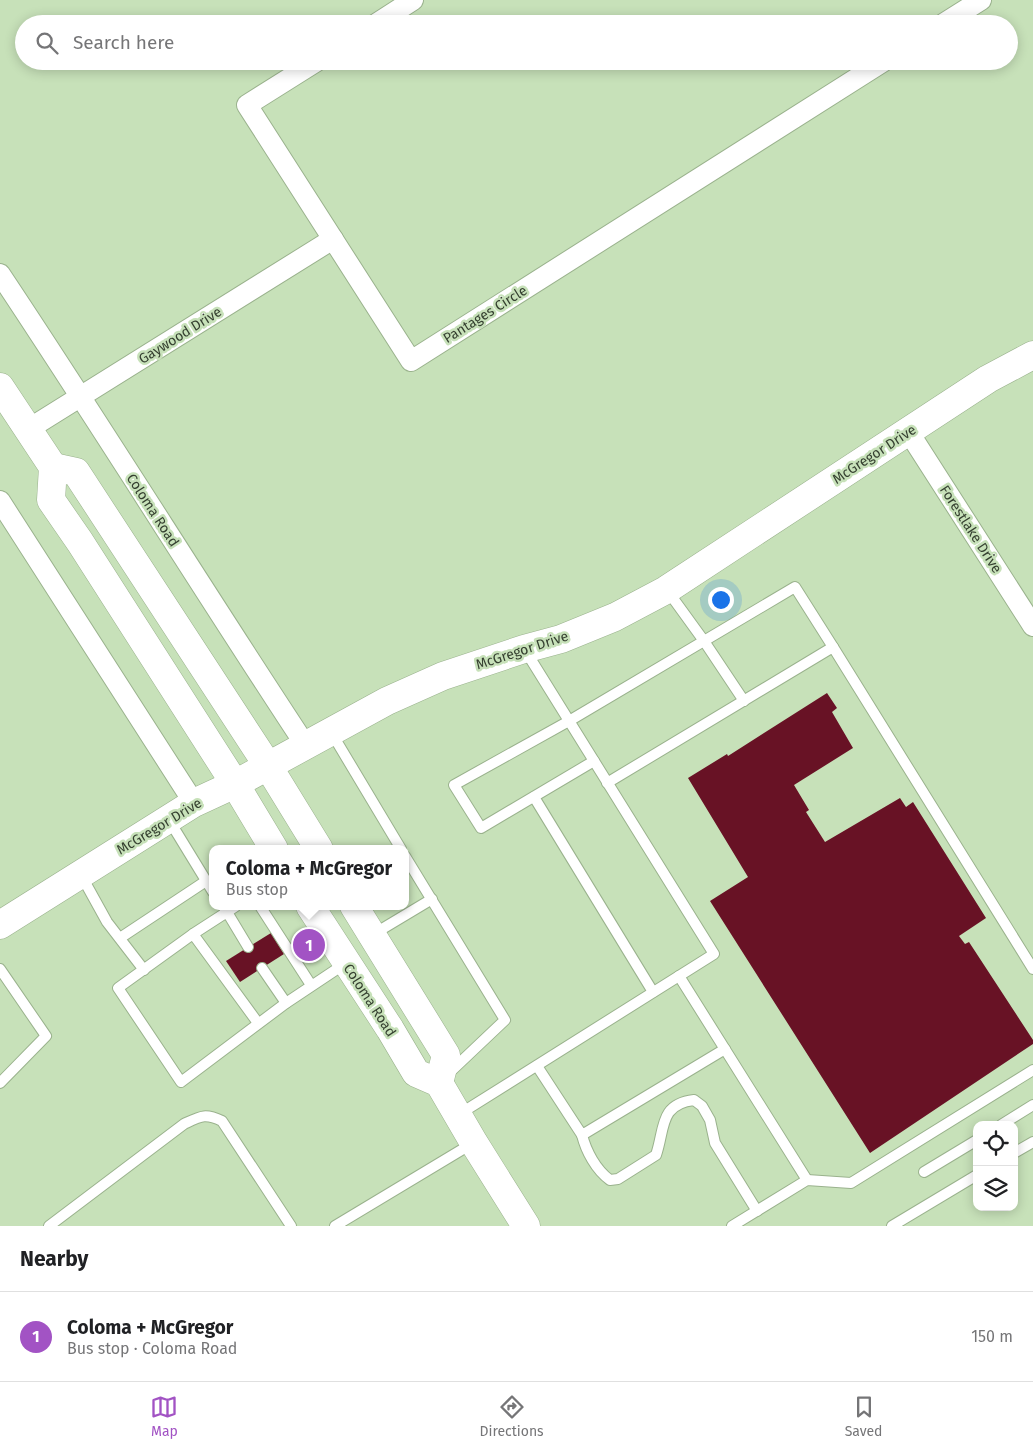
<!DOCTYPE html>
<meta charset="utf-8">
<style>
:root{--surface:#fff;--page:#f2f2f2;--text:#202124;--muted:#757577;--line:#e0e0e0;--accent:#a253c4}
body{margin:0;font-family:"Fira Sans",sans-serif;background:var(--page);color:var(--text)}
.controls{position:absolute;right:15px;bottom:15px;display:grid;overflow:hidden;border-radius:10px;box-shadow:0 2px 12px #0003}
.controls button{width:45px;height:45px;display:grid;place-items:center;padding:0;border:0;border-bottom:1px solid var(--line);background:var(--surface);color:var(--text);font:25px sans-serif}
.you{position:absolute;left:720px;top:599px;width:18px;height:18px;margin:-12px;border:4px solid #fff;border-radius:50%;background:#1a73e8;box-shadow:0 0 0 8px #1a73e833}
.badge{display:grid;place-items:center;width:32px;height:32px;border-radius:50%;background:var(--accent);color:#fff;font-size:16px;font-weight:700}
.pin{position:absolute;translate:-50% -50%;border:2px solid #fff;box-shadow:0 1px 5px #0006}
.popup{position:absolute;left:209px;top:845px;width:200px;height:65px;box-sizing:border-box;display:grid;place-content:center;border-radius:10px;background:var(--surface);filter:drop-shadow(0 1px 4px #0005);font-size:16px;white-space:nowrap;color:var(--muted)}
.popup b{font-size:19px;color:var(--text)}
.popup::after{content:'';position:absolute;left:50%;top:100%;margin-left:-10px;border:10px solid transparent;border-top-color:var(--surface)}
.list{margin:0;padding:0;list-style:none}
h2{display:flex;justify-content:space-between;align-items:center;height:65px;margin:0;padding:0 20px;font-size:21px}
h2 small{font-size:16px;font-weight:400;color:var(--muted)}
.list li{display:grid;grid-template-columns:32px 1fr auto;gap:15px;align-items:center;box-sizing:border-box;height:90px;padding:0 20px;border-top:1px solid var(--line)}
.list b{display:block;font-size:19px;white-space:nowrap}
.list p{margin:0;font-size:16px;white-space:nowrap;color:var(--muted)}
.list em{font-size:16px;font-style:normal;color:var(--muted)}
.icon{flex:none;width:28px;height:28px;fill:none;stroke:currentColor;stroke-width:2;stroke-linecap:round;stroke-linejoin:round}
.map{position:relative;flex:none;width:1033px;height:1226px;overflow:hidden}
.search{position:absolute;background:var(--surface);box-shadow:0 2px 12px #0003;left:15px;right:15px;top:15px;height:55px;display:flex;align-items:center;gap:12px;box-sizing:border-box;padding:0 18px;border-radius:28px;color:var(--muted);font-size:19px}
.sheet{height:155px;background:var(--surface)}
nav{display:flex;justify-content:space-around;align-items:center;box-sizing:border-box;height:70px;border-top:1px solid var(--line);background:var(--surface);font-size:14px;color:var(--muted)}
nav a{display:grid;justify-items:center;gap:2px}
nav .on{color:var(--accent)}
.map>svg:first-child{display:block}
</style>
<div class="map">
<svg width="1033" height="1226" viewBox="0 0 1033 1226">
<rect width="100%" height="100%" fill="#c7e1b9"/>
<g fill="#681225">
<polygon points="827,693 837,708 832,712 853,748 794,785 809,810 806,812 825,842 900,798 906,807 913,802 986,918 959,936 965,944 969,942 1033,1040 1033,1044 870,1153 710,901 748,877 688,778 727,754 728,756"/>
<polygon points="271,933 284,954 240,982 226,961"/>
</g>
<g fill="none" stroke-linecap="round" stroke-linejoin="round">
<defs>
<g id="lane">
<polyline points="667,590 704,641 744,701"/>
<polyline points="331,732 401,849"/>
<polyline points="594,761 481,828 454,785 569,721 795,587 833,647"/>
<polyline points="607,783 833,647 1033,969"/>
<polyline points="534,797 653,992"/>
<polyline points="169,820 213,892"/>
<polyline points="405,856 505,1020 449,1073"/>
<polyline points="81,875 107,922 144,970"/>
<polyline points="223,906 227,912 236,906"/>
<polyline points="260,906 311,985"/>
<polyline points="193,934 258,1023"/>
<polyline points="372,935 432,899"/>
<polyline points="120,938 206,881"/>
<polyline points="248,947 227,912 193,934 118,988 181,1082 286,1003 346,963"/>
<polyline points="262,968 286,1003"/>
<polyline points="0,969 46,1036 0,1083"/>
<polyline points="679,976 807,1180"/>
<polyline points="537,1066 582,1135 725,1049"/>
<polyline points="458,1115 714,954 525,650"/>
<polyline points="1001,1125 1033,1105"/>
<path d="M582 1135C586 1151 596 1170 610 1180L618 1179 656 1155C665 1129 659 1104 694 1100L702 1106 710 1120 715 1143 757 1211"/>
<polyline points="1014,1153 1033,1142"/>
<polyline points="924,1172 977,1140"/>
<path d="M49 1226 184 1124C201 1116 205 1113 222 1121L291 1226"/>
<polyline points="335,1226 473,1143"/>
<polyline points="732,1226 807,1180 851,1183 1033,1070"/>
<polyline points="892,1226 977,1175"/>
</g>
<g id="street">
<polyline points="376,24 413,0"/>
<polyline points="943,24 981,0"/>
<polyline points="317,61 247,105 411,361 884,61"/>
<path d="M0 274C104 430 203 590 306 746"/>
<polyline points="27,430 333,239"/>
<polyline points="908,431 1033,626"/>
<polyline points="0,501 194,803"/>
</g>
<g id="secondary">
<polyline points="0,387 53,467 51,500 80,542 235,784 274,849"/>
<polyline points="53,467 76,472 268,766 319,849"/>
<polyline points="310,906 390,1029 416,1073 439,1083 474,1143 526,1226"/>
<polyline points="354,906 446,1055 439,1083"/>
<polyline points="0,925 194,803 235,784 387,701 443,676 524,649 561,639 615,617 666,590 988,379 1033,355"/>
</g>
</defs>
<use href="#lane" stroke="#9ab28d" stroke-width="12"/>
<use href="#street" stroke="#9ab28d" stroke-width="22"/>
<use href="#secondary" stroke="#9ab28d" stroke-width="29"/>
<use href="#lane" stroke="#fff" stroke-width="10"/>
<use href="#street" stroke="#fff" stroke-width="20"/>
<use href="#secondary" stroke="#fff" stroke-width="28"/>
</g>
<g text-anchor="middle" stroke-width="5" stroke-linejoin="round" paint-order="stroke">
<g font-size="14" fill="#354030" stroke="#c7e1b9">
<text transform="translate(485 314) rotate(-32)" y="5">Pantages Circle</text>
<text transform="translate(180 335) rotate(-32)" y="5">Gaywood Drive</text>
<text transform="translate(874 454) rotate(-33)" y="5">McGregor Drive</text>
<text transform="translate(153 510) rotate(57)" y="5">Coloma Road</text>
<text transform="translate(971 529) rotate(57)" y="5">Forestlake Drive</text>
<text transform="translate(522 650) rotate(-18)" y="5">McGregor Drive</text>
<text transform="translate(159 826) rotate(-31)" y="5">McGregor Drive</text>
<text transform="translate(370 1000) rotate(57)" y="5">Coloma Road</text>
</g>
</g>
</svg>
<div class="controls">
<button><svg class="icon" aria-label="locate" viewBox="0 0 24 24"><circle cx="12" cy="12" r="6"/><path d="M12 2v4M12 18v4M2 12h4M18 12h4"/></svg></button>
<button><svg class="icon" aria-label="layers" viewBox="0 0 24 24"><path d="M12 4l9 5-9 5-9-5zM3 14l9 5 9-5"/></svg></button>
</div>
<div class="you"></div>
<div class="pin badge" style="left:309px;top:945px">1</div>
<div class="popup"><b>Coloma + McGregor</b>Bus stop</div>
<div class="search"><svg class="icon" aria-label="search" viewBox="0 0 24 24"><circle cx="10" cy="10" r="6"/><path d="M15 15l6 6"/></svg>Search here</div>
</div>
<section class="sheet">
<h2>Nearby<small></small></h2>
<ul class="list">
<li><span class="badge">1</span><div><b>Coloma + McGregor</b><p>Bus stop · Coloma Road</p></div><em>150 m</em></li>
</ul>
</section>
<nav>
<a class="on"><svg class="icon" aria-label="map" viewBox="0 0 24 24"><path d="M3 6l6-2 6 2 6-2v14l-6 2-6-2-6 2zM9 4v14M15 6v14"/></svg>Map</a>
<a><svg class="icon" aria-label="directions" viewBox="0 0 24 24"><path d="M12 3l9 9-9 9-9-9zM9 14v-3h6M13 9l2 2-2 2"/></svg>Directions</a>
<a><svg class="icon" aria-label="saved" viewBox="0 0 24 24"><path d="M7 4h10v16l-5-4-5 4z"/></svg>Saved</a>
</nav>
